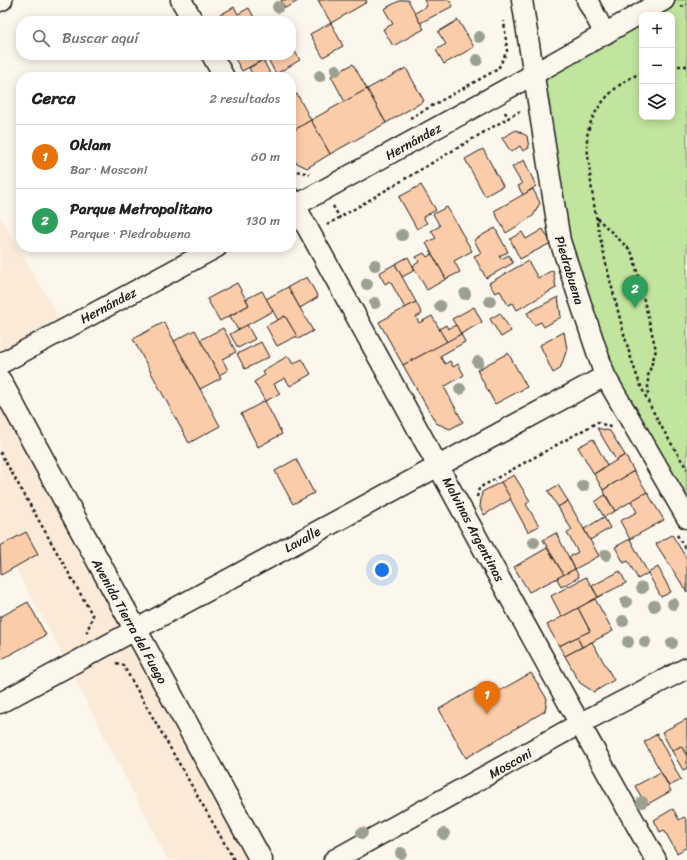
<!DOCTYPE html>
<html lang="es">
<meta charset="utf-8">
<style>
:root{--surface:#fff;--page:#f6f6f6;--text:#222;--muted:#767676;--line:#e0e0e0;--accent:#0b8043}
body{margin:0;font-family:Sriracha,sans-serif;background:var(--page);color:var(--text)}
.controls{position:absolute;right:12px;top:12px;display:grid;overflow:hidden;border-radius:8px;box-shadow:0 2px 10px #0003}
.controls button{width:36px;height:36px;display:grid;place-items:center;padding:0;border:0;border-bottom:1px solid var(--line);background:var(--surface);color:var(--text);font:20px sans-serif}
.you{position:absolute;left:382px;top:570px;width:14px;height:14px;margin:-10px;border:3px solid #fff;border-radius:50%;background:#1a73e8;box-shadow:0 0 0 6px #1a73e833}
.badge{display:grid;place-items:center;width:26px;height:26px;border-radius:50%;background:var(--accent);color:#fff;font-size:13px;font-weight:700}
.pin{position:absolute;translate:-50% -33px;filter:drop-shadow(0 1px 2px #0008)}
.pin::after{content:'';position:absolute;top:21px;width:14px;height:12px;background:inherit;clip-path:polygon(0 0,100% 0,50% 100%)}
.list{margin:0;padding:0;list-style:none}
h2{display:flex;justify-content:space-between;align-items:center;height:52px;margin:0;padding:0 16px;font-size:17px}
h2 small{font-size:13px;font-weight:400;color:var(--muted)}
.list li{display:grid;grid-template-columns:26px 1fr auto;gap:12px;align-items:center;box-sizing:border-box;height:64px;padding:0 16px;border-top:1px solid var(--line)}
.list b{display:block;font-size:15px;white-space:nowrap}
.list p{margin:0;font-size:13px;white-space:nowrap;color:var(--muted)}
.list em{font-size:13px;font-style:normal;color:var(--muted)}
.icon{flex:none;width:22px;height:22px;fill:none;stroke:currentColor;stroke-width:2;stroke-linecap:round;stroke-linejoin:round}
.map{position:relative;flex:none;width:687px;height:860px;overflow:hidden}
.search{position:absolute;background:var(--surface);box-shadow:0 2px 10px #0003;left:16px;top:16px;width:280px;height:44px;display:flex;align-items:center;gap:10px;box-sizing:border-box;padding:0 14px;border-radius:16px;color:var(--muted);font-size:15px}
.panel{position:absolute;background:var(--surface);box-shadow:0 2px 10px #0003;left:16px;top:72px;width:280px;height:180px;border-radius:16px}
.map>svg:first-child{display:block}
</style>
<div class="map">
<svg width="687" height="860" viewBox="0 0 687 860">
<rect width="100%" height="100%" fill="#fbf7ec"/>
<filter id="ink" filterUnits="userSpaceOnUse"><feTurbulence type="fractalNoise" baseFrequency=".025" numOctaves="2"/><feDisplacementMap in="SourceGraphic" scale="8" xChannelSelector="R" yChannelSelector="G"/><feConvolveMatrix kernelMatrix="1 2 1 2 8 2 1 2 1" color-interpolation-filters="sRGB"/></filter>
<g filter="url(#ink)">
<g fill="#fbead8">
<polygon points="0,217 65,328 0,364"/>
<polygon points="0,381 261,860 168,860 52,635 0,540"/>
</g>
<path fill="#c1e49e" stroke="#6e805d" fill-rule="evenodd" d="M664 0H687V518L605 376 560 241 534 74ZM642 15H672V117H642Z"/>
<g fill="#fbccaa" stroke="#1c1c1c">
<polygon points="281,0 300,0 285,8"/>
<polygon points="318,0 366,0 367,2 331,23"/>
<polygon points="401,0 408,0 424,29 393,46 383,29 393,24 384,9"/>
<polygon points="424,0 449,0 453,6 420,23 415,13 427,6"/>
<polygon points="234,7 238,14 249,8 256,21 214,21 213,19"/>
<polygon points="458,20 474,47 444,64 436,50 446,44 438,32"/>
<polygon points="331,23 343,46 323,57 310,34"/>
<polygon points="292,47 300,60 276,74 269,61 278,55 291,55"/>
<polygon points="233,55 272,55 242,71"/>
<polygon points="263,60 272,77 254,77 249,68"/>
<polygon points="353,64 367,89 345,102 331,76"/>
<polygon points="406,68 424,101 386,123 367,89"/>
<polygon points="367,89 386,123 330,154 311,120"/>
<polygon points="297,94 311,120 291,132 291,97"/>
<polygon points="311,120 330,154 307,168 291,160 291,132"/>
<polygon points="516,130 527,136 529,148 523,151 520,146 511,152 502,138"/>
<polygon points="483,149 503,186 485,196 465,159"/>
<polygon points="524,160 536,186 523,195 518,186 522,184 512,167"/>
<polygon points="421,185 436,210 423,217 427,223 417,229 399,197"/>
<polygon points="533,189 540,203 533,216 506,233 494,211"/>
<polygon points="447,207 472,251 454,261 460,272 446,279 426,243 436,238 431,231 440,226 433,214"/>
<polygon points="495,228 508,252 499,256 501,259 509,255 513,263 486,278 474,256 481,253 474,240"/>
<polygon points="543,229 551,243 520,259 510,239 522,232 526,239"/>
<polygon points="424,253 427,257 432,254 446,279 427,290 413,266 419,262 416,257"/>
<polygon points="408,257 415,270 402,277 395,264"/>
<polygon points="528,261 538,278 553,270 556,288 517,310 513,303 508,305 500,291 495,293 489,283"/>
<polygon points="395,264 416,302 405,308 390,281 385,284 379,273"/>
<polygon points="307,277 318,297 300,308 288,287"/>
<polygon points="237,283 249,305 220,321 207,299"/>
<polygon points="288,287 313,331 298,339 285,316 278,320 266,299"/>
<polygon points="262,291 273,311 238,330 230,316 249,305 246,299"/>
<polygon points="558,297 561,317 544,327 541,322 534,325 527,313"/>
<polygon points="416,302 422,314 416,317 419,323 432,316 447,342 403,365 379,322"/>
<polygon points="474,307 482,322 461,334 452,319"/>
<polygon points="500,313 511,331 501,337 490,319"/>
<polygon points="285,316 297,336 277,346 266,326"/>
<polygon points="164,322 220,426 189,443 133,339"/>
<polygon points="247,325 255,339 238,348 230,334"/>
<polygon points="446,325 448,329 456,325 461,334 447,342 439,329"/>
<polygon points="223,328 236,352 222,359 228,370 219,375 200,340"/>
<polygon points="195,330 221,378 200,389 174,341"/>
<polygon points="564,332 567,349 560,369 553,373 540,345"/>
<polygon points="461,334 465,342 440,356 445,364 450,361 453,367 458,364 464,375 444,387 463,422 450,429 436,423 403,365"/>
<polygon points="261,342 269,357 245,369 237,354"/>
<polygon points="508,353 527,387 495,404 477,370"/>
<polygon points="288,356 293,364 302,359 311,374 290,386 285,378 274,384 280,394 265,401 254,382 265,375 262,371"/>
<polygon points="265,401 282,434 258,447 241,414"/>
<polygon points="597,428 610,431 625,455 616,460"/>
<polygon points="593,439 607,465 594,474 578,447"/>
<polygon points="625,455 634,471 603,490 594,474"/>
<polygon points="296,459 314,493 293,504 275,471"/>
<polygon points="634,471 647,492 615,511 603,490"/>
<polygon points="514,475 530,501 526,504 539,526 528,532 501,482"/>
<polygon points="501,482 511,499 484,515 480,507 482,492"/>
<polygon points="558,485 568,501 558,507 548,491"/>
<polygon points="647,492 664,520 630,539 620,521 637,512 631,501"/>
<polygon points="605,495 615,511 604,517 595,502"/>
<polygon points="568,501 599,556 575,569 569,557 578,552 567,533 572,530 558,507"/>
<polygon points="604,517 610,528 590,540 584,529"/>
<polygon points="26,532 38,554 1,575 0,546"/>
<polygon points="556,533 575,569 564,575 543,540"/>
<polygon points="672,535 687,559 687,592 656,544"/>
<polygon points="630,539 648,573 638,579 628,561 624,563 615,547"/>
<polygon points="547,548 564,575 529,592 514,567"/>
<polygon points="658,567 671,592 661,597 648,573"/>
<polygon points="575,569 579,577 561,587 557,578"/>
<polygon points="620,571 626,583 598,597 592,586"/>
<polygon points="586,577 598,597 562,617 551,596"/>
<polygon points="595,599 613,631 582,647 577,637 590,631 578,608"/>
<polygon points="28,602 46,635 0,660 0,617"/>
<polygon points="578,608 590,631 559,646 547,625"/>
<polygon points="577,637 582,647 565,656 559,646"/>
<polygon points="592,642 614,680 594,692 580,683 565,656"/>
<polygon points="531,673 547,699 545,711 466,758 439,709 476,688 483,700"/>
<polygon points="687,719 687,756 681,746 672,751 662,732"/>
<polygon points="657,734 681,780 669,786 644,742"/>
<polygon points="681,746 687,756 687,768 683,770 672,751"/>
<polygon points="661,772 671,791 646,805 635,786"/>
<polygon points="673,809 679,820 684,817 687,821 687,847 677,853 664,830 660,832 654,820"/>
</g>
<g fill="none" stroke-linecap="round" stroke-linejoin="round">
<defs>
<g id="minor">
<polyline points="181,0 193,21"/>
<polyline points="522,0 560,241 605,376 687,518"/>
<polyline points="587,0 605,34"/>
<polyline points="0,1 2,0"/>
<polyline points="212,55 224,77"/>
<path d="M291 198C413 419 532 641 656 860"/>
<polyline points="291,208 534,74 664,0"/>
<polyline points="0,364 217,247"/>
<polyline points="0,703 605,376"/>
<polyline points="334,860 579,724 687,668"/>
</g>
<polyline id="tertiary" points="0,381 261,860"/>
</defs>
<use href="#minor" stroke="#1c1c1c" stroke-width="23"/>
<use href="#tertiary" stroke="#1c1c1c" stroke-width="25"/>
<g stroke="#1c1c1c" stroke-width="2.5" stroke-dasharray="3 3" stroke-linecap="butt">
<polyline points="681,7 687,4"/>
<polyline points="672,66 687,66"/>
<path d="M642 73C619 80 595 105 589 128 585 139 588 152 589 164 593 211 604 258 616 303 623 331 630 358 640 384 653 414 670 442 687 469"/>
<polyline points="505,112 508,118 520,111"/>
<polyline points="410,118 498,69 507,51 504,21"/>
<polyline points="291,170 310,174"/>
<polyline points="333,206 340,218"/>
<polyline points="597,218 629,249 633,255 656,350 648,376 648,396"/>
<polyline points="327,225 508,118"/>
<polyline points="0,452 93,616 86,634"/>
<polyline points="477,497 479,488 598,422 612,428"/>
<polyline points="677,535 687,551"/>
<polyline points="116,663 123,665 234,860"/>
</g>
<use href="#minor" stroke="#fbf7ec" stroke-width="20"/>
<use href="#tertiary" stroke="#fbf7ec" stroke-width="22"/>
</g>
<g fill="#9ca08f">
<circle cx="278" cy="7" r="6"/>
<circle cx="479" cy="37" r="6"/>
<circle cx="477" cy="60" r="6"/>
<circle cx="336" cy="70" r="6"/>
<circle cx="320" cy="76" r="6"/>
<circle cx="402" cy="235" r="6"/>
<circle cx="375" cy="265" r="6"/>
<circle cx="367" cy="284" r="6"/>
<circle cx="465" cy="294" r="6"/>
<circle cx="490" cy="301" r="6"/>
<circle cx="375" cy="303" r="6"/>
<circle cx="440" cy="306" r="6"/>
<circle cx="478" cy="362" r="6"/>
<circle cx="460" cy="389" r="6"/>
<circle cx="583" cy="486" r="6"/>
<circle cx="534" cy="542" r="6"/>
<circle cx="606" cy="555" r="6"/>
<circle cx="642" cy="588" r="6"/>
<circle cx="626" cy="602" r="6"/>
<circle cx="673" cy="604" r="6"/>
<circle cx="654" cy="606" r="6"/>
<circle cx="623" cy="621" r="6"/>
<circle cx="628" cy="642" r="6"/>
<circle cx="645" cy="642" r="6"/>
<circle cx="672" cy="643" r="6"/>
<circle cx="642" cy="802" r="6"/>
<circle cx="362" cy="833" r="6"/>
<circle cx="444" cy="834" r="6"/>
<circle cx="401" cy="853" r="6"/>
</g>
</g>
<g text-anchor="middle" stroke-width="3.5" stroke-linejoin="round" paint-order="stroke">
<g font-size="13" fill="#1c1c1c" stroke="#fbf7ec">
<text transform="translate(413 141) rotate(-29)" y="5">Hernández</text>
<text transform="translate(570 270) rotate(73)" y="5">Piedrabuena</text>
<text transform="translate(108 305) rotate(-28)" y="5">Hernández</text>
<text transform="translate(474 529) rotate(62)" y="5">Malvinas Argentinas</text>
<text transform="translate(302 539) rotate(-29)" y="5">Lavalle</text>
<text transform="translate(130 621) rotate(61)" y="5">Avenida Tierra del Fuego</text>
<text transform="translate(510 763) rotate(-29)" y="5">Mosconi</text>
</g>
</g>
</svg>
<div class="controls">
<button>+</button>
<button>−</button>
<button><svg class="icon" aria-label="layers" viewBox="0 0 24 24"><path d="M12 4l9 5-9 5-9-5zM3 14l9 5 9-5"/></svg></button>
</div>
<div class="you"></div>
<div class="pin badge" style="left:487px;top:714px;background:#e8710a">1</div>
<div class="pin badge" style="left:635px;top:308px;background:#2e9e5b">2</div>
<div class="search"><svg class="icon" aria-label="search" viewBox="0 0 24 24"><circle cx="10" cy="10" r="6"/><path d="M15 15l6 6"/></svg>Buscar aquí</div>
<section class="panel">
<h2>Cerca<small>2 resultados</small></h2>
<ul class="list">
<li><span class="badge" style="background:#e8710a">1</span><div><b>Oklam</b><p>Bar · Mosconi</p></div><em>60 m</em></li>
<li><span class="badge" style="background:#2e9e5b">2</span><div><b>Parque Metropolitano</b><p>Parque · Piedrabuena</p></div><em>130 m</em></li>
</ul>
</section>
</div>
